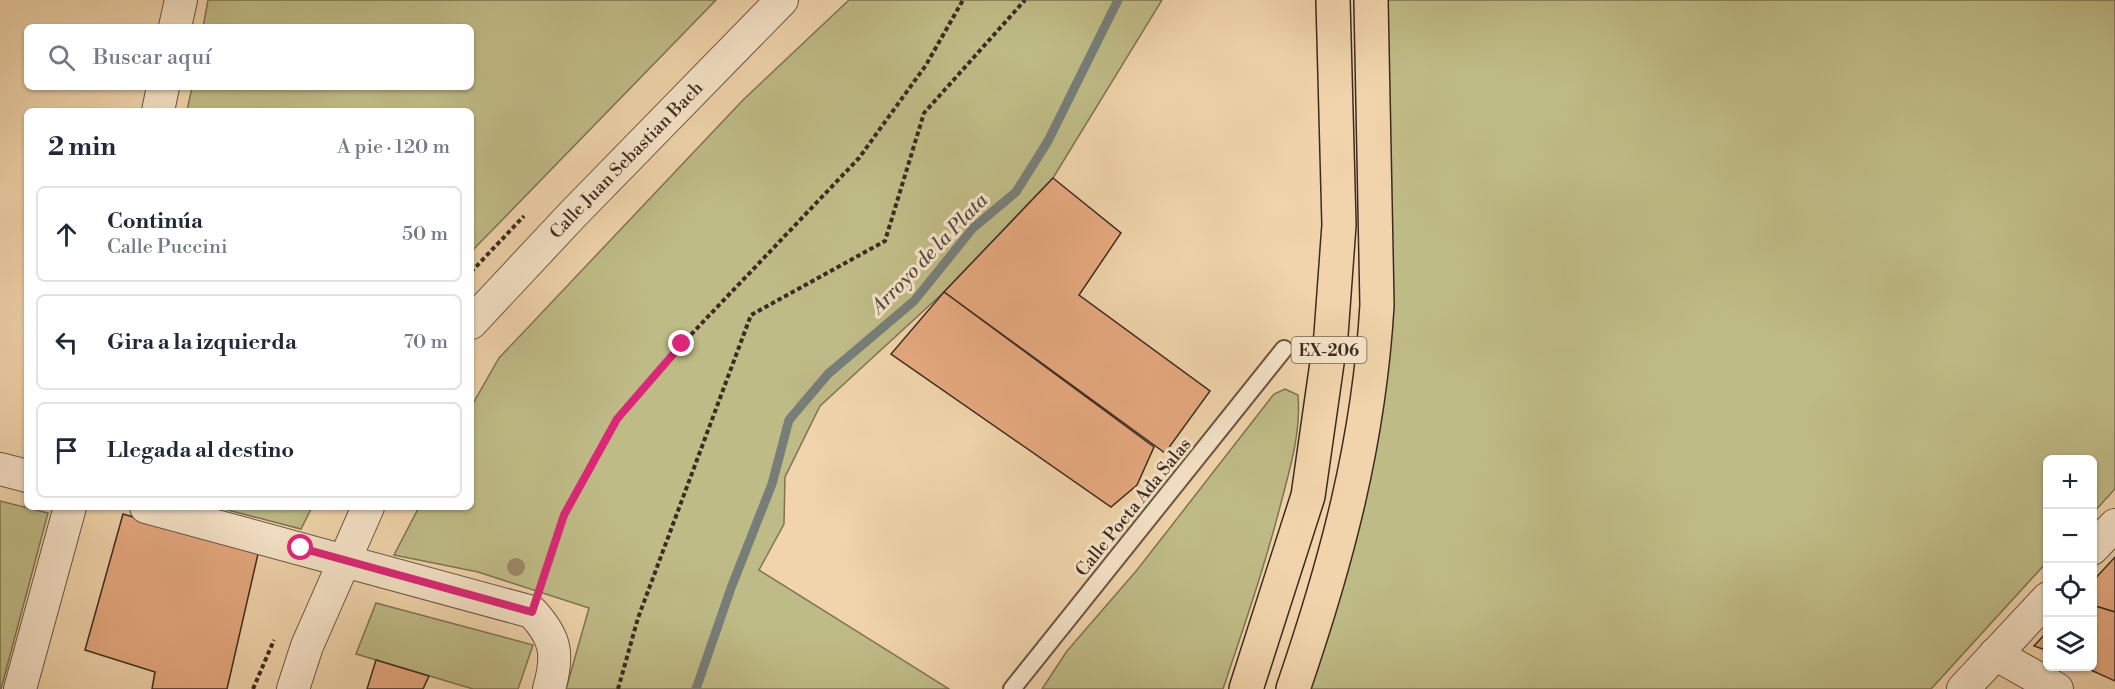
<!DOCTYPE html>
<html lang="es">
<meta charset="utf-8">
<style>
:root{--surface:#fff;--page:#f6f6f7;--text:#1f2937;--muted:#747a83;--line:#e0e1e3}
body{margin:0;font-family:"Libre Bodoni",serif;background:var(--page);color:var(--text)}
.controls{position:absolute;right:18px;bottom:18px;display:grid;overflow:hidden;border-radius:9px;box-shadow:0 2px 4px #0004}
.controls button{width:54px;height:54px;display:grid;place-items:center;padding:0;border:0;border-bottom:2px solid var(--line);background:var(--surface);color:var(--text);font:30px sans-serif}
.stop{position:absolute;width:18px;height:18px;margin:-14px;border:4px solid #db2777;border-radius:50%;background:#fff}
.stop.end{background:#db2777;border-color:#fff;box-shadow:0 2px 6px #0008}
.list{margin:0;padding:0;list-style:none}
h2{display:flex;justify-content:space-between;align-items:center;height:78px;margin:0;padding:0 24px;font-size:26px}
h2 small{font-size:20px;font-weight:400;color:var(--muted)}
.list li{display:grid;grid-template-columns:39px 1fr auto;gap:18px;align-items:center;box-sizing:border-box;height:96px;margin:0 12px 12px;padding:0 12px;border:2px solid var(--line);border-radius:9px}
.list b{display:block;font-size:22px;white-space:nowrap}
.list p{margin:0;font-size:20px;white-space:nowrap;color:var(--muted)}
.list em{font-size:20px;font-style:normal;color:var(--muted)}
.icon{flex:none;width:33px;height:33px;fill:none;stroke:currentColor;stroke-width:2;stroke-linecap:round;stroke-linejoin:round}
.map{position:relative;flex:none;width:2115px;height:689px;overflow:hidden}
.search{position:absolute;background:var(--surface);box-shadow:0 2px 4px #0004;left:24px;top:24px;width:450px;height:66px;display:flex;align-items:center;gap:15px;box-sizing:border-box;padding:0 21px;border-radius:9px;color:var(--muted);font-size:22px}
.panel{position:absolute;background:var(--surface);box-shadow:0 2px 4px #0004;left:24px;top:108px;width:450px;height:402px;border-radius:9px}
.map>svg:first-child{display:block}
</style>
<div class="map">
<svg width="2115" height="689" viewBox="0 0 2115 689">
<rect width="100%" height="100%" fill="#f1d4ab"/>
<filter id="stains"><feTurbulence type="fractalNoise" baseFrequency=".00333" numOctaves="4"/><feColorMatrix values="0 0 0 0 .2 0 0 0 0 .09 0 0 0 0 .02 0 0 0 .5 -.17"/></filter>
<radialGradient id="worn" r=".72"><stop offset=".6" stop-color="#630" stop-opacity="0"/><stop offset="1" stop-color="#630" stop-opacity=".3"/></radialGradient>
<g fill="#bfbb86" stroke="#7e7354" stroke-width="1.5">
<polygon points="208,0 716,0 471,252 471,111 187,111 192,87 471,87 471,27 203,27"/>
<polygon points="849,0 1162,0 1053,178 944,292 820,406 785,477 784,524 759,570 949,689 566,689 589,608 478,572 394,555 419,507 471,507 471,407 499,358 743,100"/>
<polygon points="1383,0 2115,0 2115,489 2093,513 2092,460 2048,460 2047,562 1931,689 1283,689 1355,430"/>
<path d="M1285 389 1298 395C1301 431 1291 465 1282 499 1266 563 1244 626 1223 689H1042L1067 651 1137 570 1274 394Z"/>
<polygon points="0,501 48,513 1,689 0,689"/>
<polygon points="216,507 312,507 301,529"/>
<polygon points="376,603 533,645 518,689 473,689 356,654"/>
</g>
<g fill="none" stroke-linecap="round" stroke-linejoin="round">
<polyline stroke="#777e79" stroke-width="9" points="696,689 731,588 772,484 789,420 828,374 914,301 973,228 1016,192 1048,141 1118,0"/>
</g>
<g fill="#e7a980" stroke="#3c2b22" stroke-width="1.5">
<polygon points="1053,178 1121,233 1079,295 1210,391 1165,453 944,292"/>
<polygon points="944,292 1154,447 1137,485 1111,507 891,354"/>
<polygon points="123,514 258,554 227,689 152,689 155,672 85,650"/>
<polygon points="2115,557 2115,612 2092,605 2092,582"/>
<polygon points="2092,605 2115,612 2115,681 2082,666 2092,666"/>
<polygon points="2048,631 2048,651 2034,646"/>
<polygon points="376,660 429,676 423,689 367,689"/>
</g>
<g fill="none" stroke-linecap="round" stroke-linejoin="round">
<defs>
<polyline id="service" points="1012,689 1284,349"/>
<g id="minor">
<polyline points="175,27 181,0"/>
<polyline points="158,111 163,87"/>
<path id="s1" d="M471 323 573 214 782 0"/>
<polyline points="0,469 27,476"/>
<path d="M146 507 532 612C556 638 559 654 549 689"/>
<polyline points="2092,549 2115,525"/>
<polyline points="1995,654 2057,689"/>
<polyline points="20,689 70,507"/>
<polyline points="293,689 307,646 368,507"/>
<polyline points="1963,689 2048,598"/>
</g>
<g id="primary">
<polyline points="1246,689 1308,496 1331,335 1339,225 1333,0"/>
<path d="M1293 689C1337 561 1369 441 1377 305L1371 0"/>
</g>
</defs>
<use href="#service" stroke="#695544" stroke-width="20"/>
<use href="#minor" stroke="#695544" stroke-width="34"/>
<use href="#primary" stroke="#3c2b22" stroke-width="36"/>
<g stroke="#3c2b22" stroke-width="4" stroke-dasharray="4.5 3" stroke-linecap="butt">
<polyline points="471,272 524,216"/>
<polyline points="542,582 564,515 617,419 682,344 859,158 926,65 963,0"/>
<polyline points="253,689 274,640"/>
<polyline points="618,689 638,618 751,315 885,241 924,113 1025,0"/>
</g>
<use href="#service" stroke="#f6e3c8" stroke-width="16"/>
<use href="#minor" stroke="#f6e3c8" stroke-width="32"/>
<use href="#primary" stroke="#f1d4ab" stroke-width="33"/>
</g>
<circle fill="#9c876b" cx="516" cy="567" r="9"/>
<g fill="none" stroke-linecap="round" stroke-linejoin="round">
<polyline stroke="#db2777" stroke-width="8" points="301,548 532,612 564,515 617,419 682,344"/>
</g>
<g text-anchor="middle" stroke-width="6" stroke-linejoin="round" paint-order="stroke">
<rect fill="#f6e3c8" stroke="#746254" stroke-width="1.5" x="1291.5" y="337" width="75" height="26" rx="4.5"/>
<g font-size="16" font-weight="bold" fill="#3c2b22">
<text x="1329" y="356">EX-206</text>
</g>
<g font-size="18" fill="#3c2b22" stroke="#f6e3c8">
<text dy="6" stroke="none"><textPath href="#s1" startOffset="225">Calle Juan Sebastian Bach</textPath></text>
<text transform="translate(1133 507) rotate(-51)" y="6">Calle Poeta Ada Salas</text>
</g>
<g font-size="20" font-style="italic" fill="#544e46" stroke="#f6e3c8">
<text transform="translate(929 253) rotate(-46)" y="7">Arroyo de la Plata</text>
</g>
</g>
<rect width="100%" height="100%" filter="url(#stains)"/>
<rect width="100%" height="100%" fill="url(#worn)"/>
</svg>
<div class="controls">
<button>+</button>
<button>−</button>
<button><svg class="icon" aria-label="locate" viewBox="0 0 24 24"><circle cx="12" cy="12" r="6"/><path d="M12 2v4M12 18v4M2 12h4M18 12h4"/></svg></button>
<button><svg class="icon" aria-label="layers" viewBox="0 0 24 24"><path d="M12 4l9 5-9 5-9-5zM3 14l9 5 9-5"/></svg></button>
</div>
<div class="stop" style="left:301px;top:548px"></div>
<div class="stop end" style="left:682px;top:344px"></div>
<div class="search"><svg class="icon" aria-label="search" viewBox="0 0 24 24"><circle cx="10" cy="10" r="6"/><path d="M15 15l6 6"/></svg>Buscar aquí</div>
<section class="panel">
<h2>2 min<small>A pie · 120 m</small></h2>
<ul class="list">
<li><svg class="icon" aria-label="ahead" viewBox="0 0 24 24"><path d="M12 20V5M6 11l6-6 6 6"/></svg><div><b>Continúa</b><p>Calle Puccini</p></div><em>50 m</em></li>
<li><svg class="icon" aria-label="left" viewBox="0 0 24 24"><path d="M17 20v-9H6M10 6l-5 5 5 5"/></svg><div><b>Gira a la izquierda</b></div><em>70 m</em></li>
<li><svg class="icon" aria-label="arrive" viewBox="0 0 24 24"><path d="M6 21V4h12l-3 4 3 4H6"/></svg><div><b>Llegada al destino</b></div></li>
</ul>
</section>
</div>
